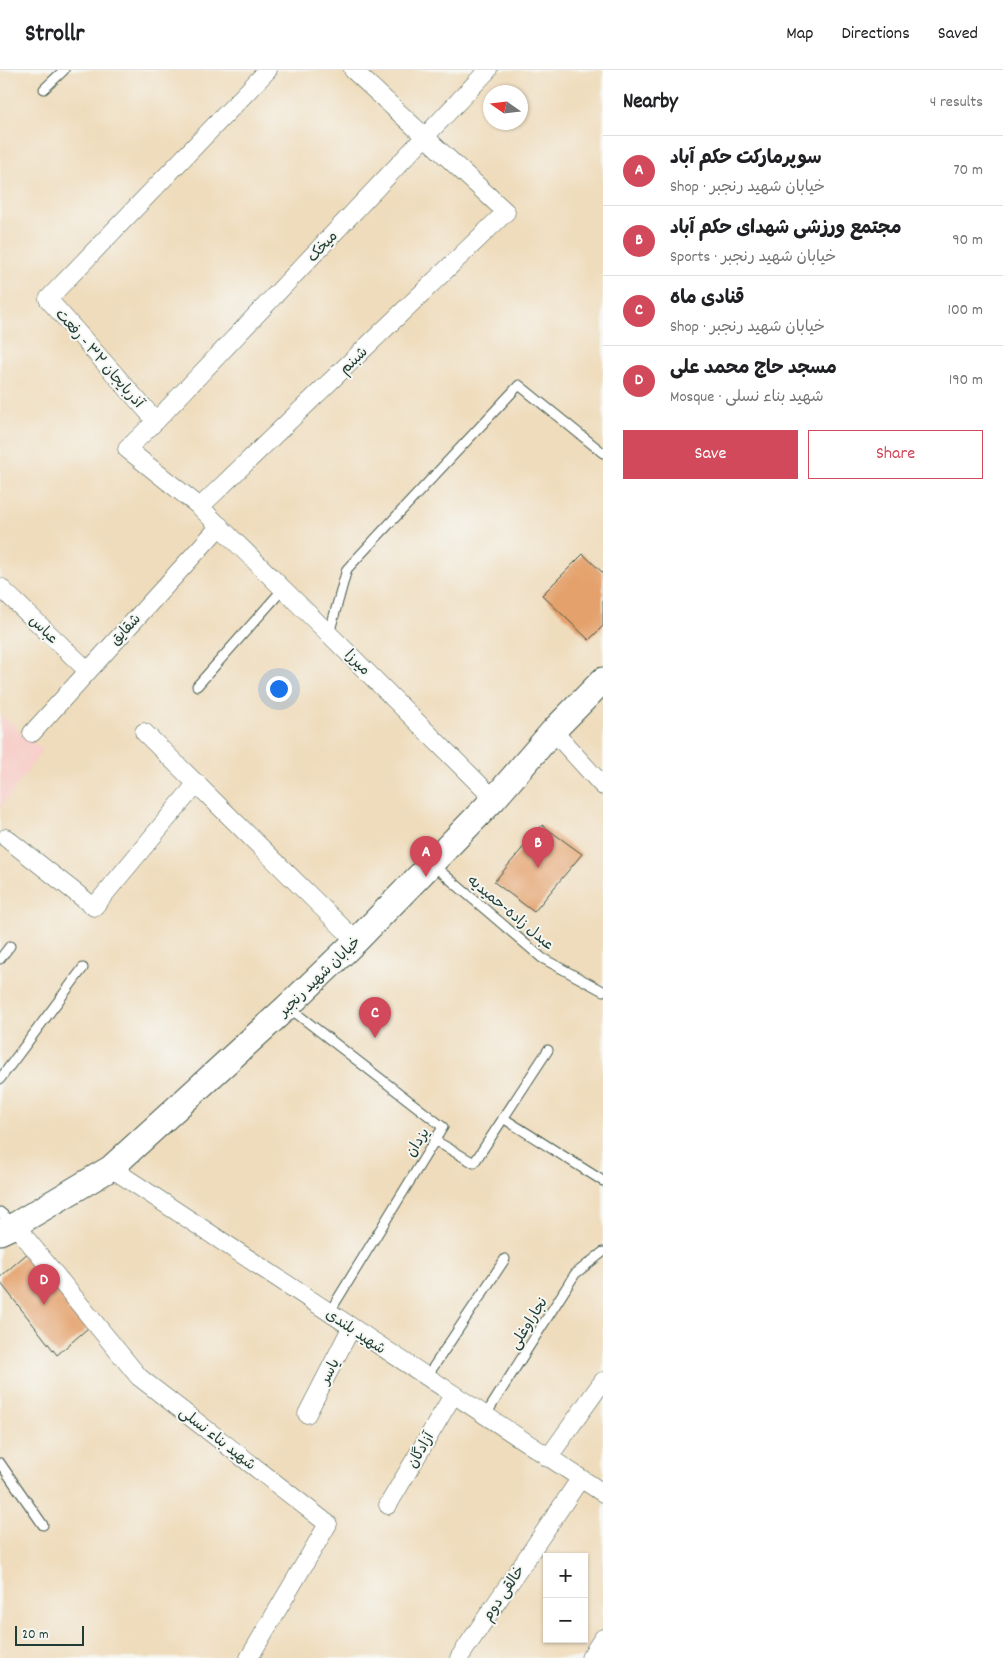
<!DOCTYPE html>
<meta charset="utf-8">
<style>
:root{--surface:#fff;--page:#f2f2f2;--text:#202124;--muted:#757577;--line:#e0e0e0;--accent:#d1495b}
body{margin:0;font-family:Dekko,"Playpen Sans Arabic",sans-serif;background:var(--page);color:var(--text)}
.controls{position:absolute;right:15px;bottom:15px;display:grid;overflow:hidden;border-radius:0px;box-shadow:0 1px 4px #0004}
.controls button{width:45px;height:45px;display:grid;place-items:center;padding:0;border:0;border-bottom:1px solid var(--line);background:var(--surface);color:var(--text);font:25px sans-serif}
.compass{position:absolute;left:483px;top:15px;width:45px;height:45px;border-radius:50%;background:var(--surface);box-shadow:0 1px 4px #0004;rotate:284deg}
.scale{position:absolute;left:15px;bottom:12px;width:69px;box-sizing:border-box;padding-left:5px;border:2px solid #1f3d34;border-top:0;font-size:14px;line-height:18px;white-space:nowrap;color:#1f3d34;-webkit-text-stroke:4px #f6f6f2;paint-order:stroke}
.you{position:absolute;left:278px;top:618px;width:18px;height:18px;margin:-12px;border:4px solid #fff;border-radius:50%;background:#1a73e8;box-shadow:0 0 0 8px #1a73e833}
.badge{display:grid;place-items:center;width:32px;height:32px;border-radius:50%;background:var(--accent);color:#fff;font-size:16px;font-weight:700}
.pin{position:absolute;translate:-50% -41px;filter:drop-shadow(0 1px 2px #0008)}
.pin::after{content:'';position:absolute;top:26px;width:18px;height:15px;background:inherit;clip-path:polygon(0 0,100% 0,50% 100%)}
.list{margin:0;padding:0;list-style:none}
h2{display:flex;justify-content:space-between;align-items:center;height:65px;margin:0;padding:0 20px;font-size:21px}
h2 small{font-size:16px;font-weight:400;color:var(--muted)}
.list li{display:grid;grid-template-columns:32px 1fr auto;gap:15px;align-items:center;box-sizing:border-box;height:70px;padding:0 20px;border-top:1px solid var(--line)}
.list b{display:block;font-size:19px;white-space:nowrap}
.list p{margin:0;font-size:16px;white-space:nowrap;color:var(--muted)}
.list em{font-size:16px;font-style:normal;color:var(--muted)}
.actions{display:flex;gap:10px;padding:15px 20px}
.actions a{flex:1;padding:11px 0;border:1px solid var(--accent);border-radius:0px;text-align:center;font-size:18px;color:var(--accent)}
.actions .main{background:var(--accent);color:#fff}
.map{position:relative;flex:none;width:603px;height:1588px;overflow:hidden}
header{display:flex;align-items:center;gap:30px;box-sizing:border-box;height:70px;padding:0 25px;background:var(--surface);border-bottom:1px solid var(--line)}
header strong{font-size:24px}
nav{display:flex;gap:28px;margin-inline-start:auto;font-size:18px}
main{display:flex}
aside{flex:1;background:var(--surface)}
.map>svg:first-child{display:block}
</style>
<header>
<strong>Strollr</strong>
<nav><a>Map</a><a>Directions</a><a>Saved</a></nav>
</header>
<main>
<div class="map">
<svg width="603" height="1588" viewBox="0 0 603 1588">
<rect width="100%" height="100%" fill="#f6f6f2"/>
<filter id="ink" filterUnits="userSpaceOnUse"><feTurbulence type="fractalNoise" baseFrequency=".02" numOctaves="2"/><feDisplacementMap in="SourceGraphic" scale="10" xChannelSelector="R" yChannelSelector="G"/><feConvolveMatrix kernelMatrix="1 2 1 2 8 2 1 2 1" color-interpolation-filters="sRGB"/></filter>
<filter id="wash" filterUnits="userSpaceOnUse"><feTurbulence type="fractalNoise" baseFrequency=".0096" numOctaves="4" result="noise"/><feDisplacementMap in="SourceGraphic" scale="20" xChannelSelector="R" yChannelSelector="G"/><feGaussianBlur stdDeviation="1.12" result="paint"/><feColorMatrix in="noise" values="0 0 0 0 0 0 0 0 0 0 0 0 0 0 0 0 0 1.4 0 .05"/><feComposite in="paint" operator="in"/></filter>
<g filter="url(#wash)">
<rect width="100%" height="100%" fill="#efdcbc"/>
<polygon fill="#f7d0cb" points="0,645 43,680 0,738"/>
<g id="blocks">
<g fill="#e4a16c">
<polygon points="583,484 603,503 603,556 589,570 542,525"/>
<polygon points="542,755 582,784 534,842 494,812"/>
<polygon points="29,1182 88,1258 57,1285 0,1212 0,1207"/>
</g>
</g>
</g>
<g filter="url(#ink)">
<use href="#blocks" fill-opacity="0" stroke="#3e5548" stroke-width="1"/>
<g fill="none" stroke-linecap="round" stroke-linejoin="round">
<defs>
<g id="lane">
<polyline points="44,19 64,0"/>
<polyline points="329,564 347,499 519,315 603,383"/>
<polyline points="197,616 283,519"/>
<polyline points="432,794 542,888 603,921"/>
<polyline points="0,889 10,876"/>
<polyline points="288,937 443,1057 329,1243"/>
<polyline points="0,1009 83,898"/>
<polyline points="503,1048 603,1111"/>
<polyline points="434,1070 474,1093 548,980"/>
<polyline points="0,1142 13,1153"/>
<polyline points="426,1308 505,1189"/>
<polyline points="485,1346 575,1204 603,1182"/>
<polyline points="0,1393 43,1455"/>
</g>
<g id="street">
<polyline points="268,0 48,229 156,351 127,379 200,437 329,564 494,729"/>
<polyline points="156,351 488,0"/>
<polyline points="200,437 506,142 353,0"/>
<polyline points="0,517 87,600"/>
<polyline points="553,661 603,716"/>
<polyline points="144,662 356,871"/>
<polyline points="32,663 220,456"/>
<polyline points="6,768 94,837 197,713"/>
<polyline points="111,1098 603,1423"/>
<polyline points="15,1155 139,1307 328,1454 249,1588"/>
<polyline points="307,1344 351,1258"/>
<polyline points="548,1388 603,1311"/>
<polyline points="388,1435 453,1325"/>
<polyline points="459,1588 580,1409"/>
<polyline points="590,1588 603,1568"/>
</g>
<polyline id="secondary" points="0,1162 15,1155 111,1098 287,937 356,871 431,794 494,729 553,661 603,610"/>
</defs>
<use href="#lane" stroke="#3e5548" stroke-width="11"/>
<use href="#street" stroke="#3e5548" stroke-width="19"/>
<use href="#secondary" stroke="#3e5548" stroke-width="27"/>
<use href="#lane" stroke="#fff" stroke-width="9"/>
<use href="#street" stroke="#fff" stroke-width="18"/>
<use href="#secondary" stroke="#fff" stroke-width="25"/>
</g>
</g>
<g text-anchor="middle" stroke-width="4" stroke-linejoin="round" paint-order="stroke">
<g font-size="15" fill="#1f3d34" stroke="#f6f6f2">
<text transform="translate(322 176) rotate(-47)" y="5">میخک</text>
<text transform="translate(100 288) rotate(49)" y="5">آذربایجان ۳۲ - رفعت</text>
<text transform="translate(353 290) rotate(-44)" y="5">شبنم</text>
<text transform="translate(44 559) rotate(44)" y="5">عباس</text>
<text transform="translate(125 559) rotate(-47)" y="5">شقایق</text>
<text transform="translate(358 592) rotate(45)" y="5">میرزا</text>
<text transform="translate(511 842) rotate(40)" y="5">عبدل زاده-حمیدیه</text>
<text transform="translate(319 906) rotate(-44)" y="5">خیابان شهید رنجبر</text>
<text transform="translate(417 1072) rotate(-58)" y="5">یزدان</text>
<text transform="translate(528 1253) rotate(-58)" y="5">نجاراوغلی</text>
<text transform="translate(356 1261) rotate(34)" y="5">شهید بلندی</text>
<text transform="translate(329 1301) rotate(-63)" y="5">یاسر</text>
<text transform="translate(218 1368) rotate(38)" y="5">شهید بناء نسلی</text>
<text transform="translate(420 1380) rotate(-60)" y="5">آزادگان</text>
<text transform="translate(503 1523) rotate(-56)" y="5">خالقی دوم</text>
</g>
</g>
</svg>
<div class="controls">
<button>+</button>
<button>−</button>
</div>
<svg class="compass" viewBox="-18 -18 36 36"><path d="M0-13l5 13h-10z" fill="#e53935"/><path d="M0 13l5-13h-10z" fill="#757577"/></svg>
<div class="scale">20 m</div>
<div class="you"></div>
<div class="pin badge" style="left:426px;top:807px">A</div>
<div class="pin badge" style="left:538px;top:798px">B</div>
<div class="pin badge" style="left:375px;top:968px">C</div>
<div class="pin badge" style="left:44px;top:1235px">D</div>
</div>
<aside>
<h2>Nearby<small>4 results</small></h2>
<ul class="list">
<li><span class="badge">A</span><div><b>سوپرمارکت حکم آباد</b><p>Shop · خیابان شهید رنجبر</p></div><em>70 m</em></li>
<li><span class="badge">B</span><div><b>مجتمع ورزشی شهدای حکم آباد</b><p>Sports · خیابان شهید رنجبر</p></div><em>90 m</em></li>
<li><span class="badge">C</span><div><b>قنادی ماه</b><p>Shop · خیابان شهید رنجبر</p></div><em>100 m</em></li>
<li><span class="badge">D</span><div><b>مسجد حاج محمد علی</b><p>Mosque · شهید بناء نسلی</p></div><em>190 m</em></li>
</ul>
<div class="actions"><a class="main">Save</a><a>Share</a></div>
</aside>
</main>
